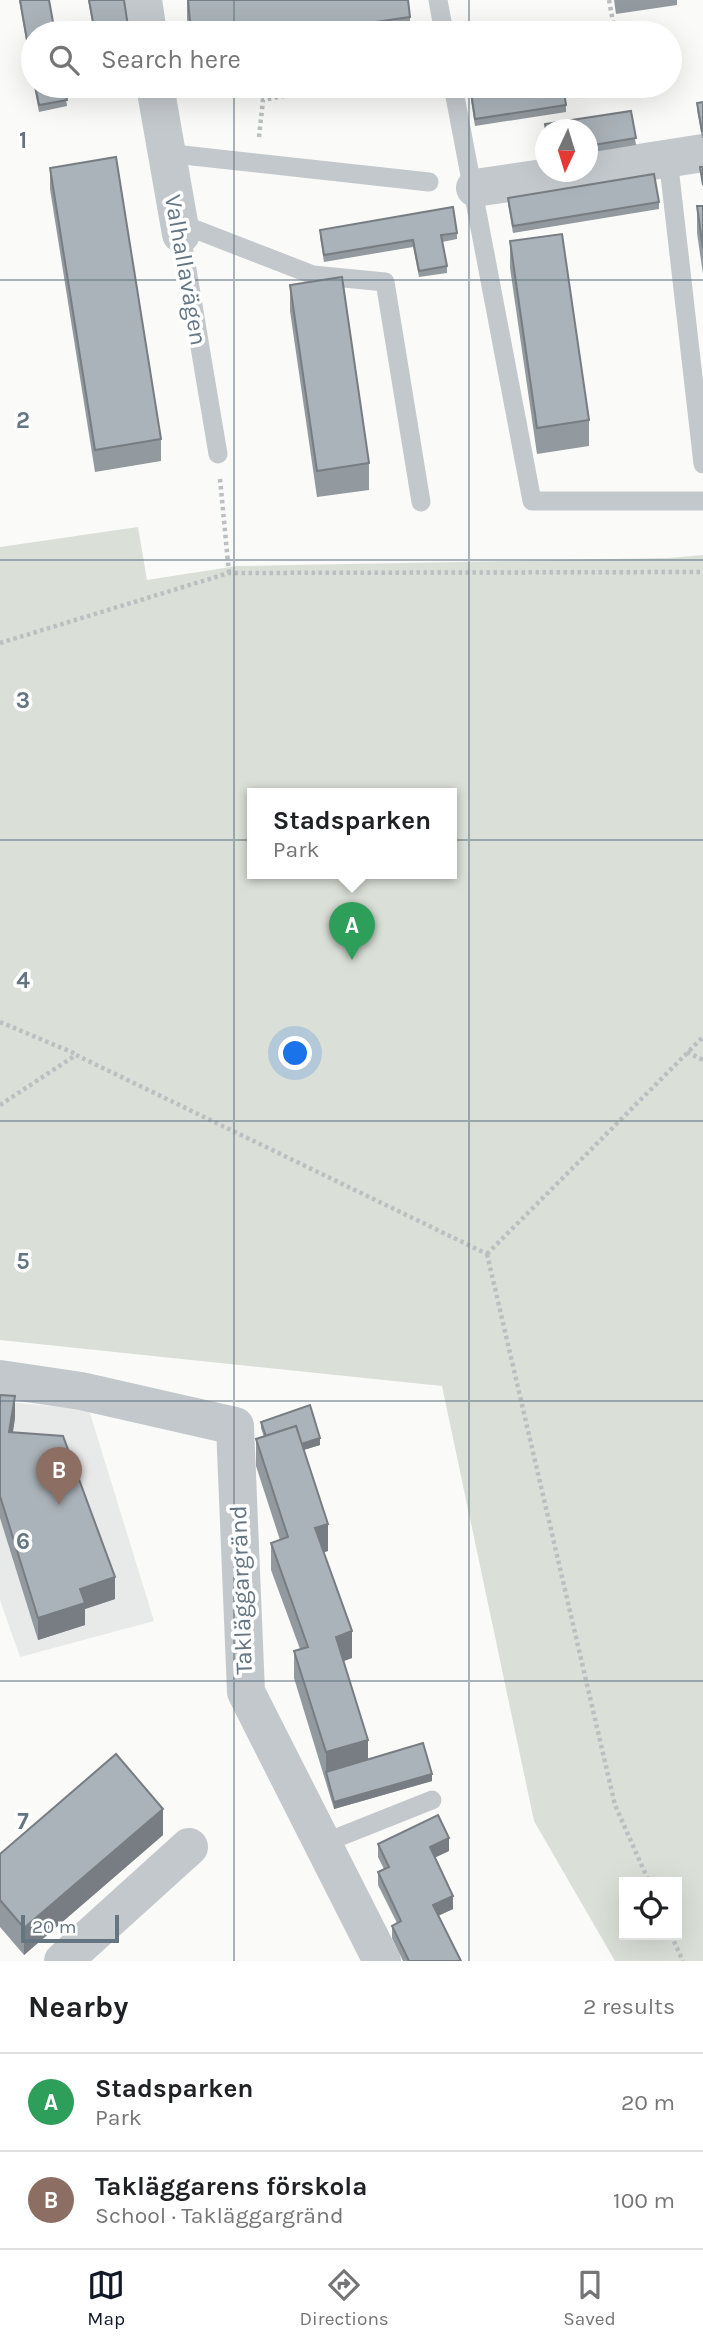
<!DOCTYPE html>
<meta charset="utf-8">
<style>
:root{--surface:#fff;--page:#f6f6f6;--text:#202124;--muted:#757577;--line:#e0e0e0;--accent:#111827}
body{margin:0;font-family:Karla,sans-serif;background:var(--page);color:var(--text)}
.controls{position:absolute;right:21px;bottom:21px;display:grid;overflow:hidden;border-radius:0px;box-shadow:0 7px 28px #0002}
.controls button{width:63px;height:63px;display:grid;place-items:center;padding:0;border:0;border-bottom:2px solid var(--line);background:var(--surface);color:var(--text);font:35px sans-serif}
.compass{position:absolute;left:535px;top:119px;width:63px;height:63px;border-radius:50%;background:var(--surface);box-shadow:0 7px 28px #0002;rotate:184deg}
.scale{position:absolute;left:21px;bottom:18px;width:98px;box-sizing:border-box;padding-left:7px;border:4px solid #657683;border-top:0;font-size:19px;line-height:24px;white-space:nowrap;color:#657683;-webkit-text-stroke:5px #fff;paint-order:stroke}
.you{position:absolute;left:296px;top:1054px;width:24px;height:24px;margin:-18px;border:5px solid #fff;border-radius:50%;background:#1a73e8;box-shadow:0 0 0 10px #1a73e833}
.badge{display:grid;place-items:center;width:46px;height:46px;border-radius:50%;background:var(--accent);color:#fff;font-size:23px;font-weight:700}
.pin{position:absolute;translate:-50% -58px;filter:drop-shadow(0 2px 4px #0008)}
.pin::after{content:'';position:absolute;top:37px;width:24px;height:21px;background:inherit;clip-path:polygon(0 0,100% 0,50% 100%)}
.popup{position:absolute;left:247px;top:788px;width:210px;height:91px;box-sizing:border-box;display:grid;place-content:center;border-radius:0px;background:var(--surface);filter:drop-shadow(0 2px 5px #0005);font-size:23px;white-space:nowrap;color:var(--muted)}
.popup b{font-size:26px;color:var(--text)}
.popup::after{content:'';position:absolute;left:50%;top:100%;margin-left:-14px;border:14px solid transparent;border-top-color:var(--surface)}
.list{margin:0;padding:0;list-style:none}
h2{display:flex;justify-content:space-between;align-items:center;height:91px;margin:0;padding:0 28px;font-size:30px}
h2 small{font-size:23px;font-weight:400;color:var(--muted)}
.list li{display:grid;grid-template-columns:46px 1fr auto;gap:21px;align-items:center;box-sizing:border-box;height:98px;padding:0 28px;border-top:2px solid var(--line)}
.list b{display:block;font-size:26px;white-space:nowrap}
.list p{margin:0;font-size:23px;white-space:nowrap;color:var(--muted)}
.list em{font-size:23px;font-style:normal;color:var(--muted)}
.icon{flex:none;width:38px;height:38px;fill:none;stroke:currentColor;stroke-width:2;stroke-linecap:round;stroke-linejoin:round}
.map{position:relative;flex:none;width:703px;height:1961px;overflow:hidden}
.search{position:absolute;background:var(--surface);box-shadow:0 7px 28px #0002;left:21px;right:21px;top:21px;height:77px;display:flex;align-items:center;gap:18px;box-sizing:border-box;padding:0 24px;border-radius:38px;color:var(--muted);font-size:26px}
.sheet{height:287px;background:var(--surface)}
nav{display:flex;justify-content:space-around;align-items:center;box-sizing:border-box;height:98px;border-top:2px solid var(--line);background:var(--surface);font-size:19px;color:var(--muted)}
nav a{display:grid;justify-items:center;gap:4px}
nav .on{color:var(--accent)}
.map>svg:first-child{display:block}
</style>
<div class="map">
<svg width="703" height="1961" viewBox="0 0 703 1961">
<rect width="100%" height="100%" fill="#fafaf8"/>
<polygon fill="#e8e9e9" points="0,1401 89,1410 154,1621 20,1657 0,1600"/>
<path fill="#dadfd7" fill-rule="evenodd" d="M138 527 147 580 237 566 669 558 703 555V1961H615L534 1821 442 1386 0 1340V547ZM252 794H452V874H252ZM624 1882H677V1935H624Z"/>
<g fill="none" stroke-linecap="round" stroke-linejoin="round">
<g stroke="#bbbfc2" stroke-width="4.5" stroke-dasharray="3.5 3.5" stroke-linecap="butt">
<polyline points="609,0 615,33"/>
<polyline points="259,137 263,100 335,86"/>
<polyline points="220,479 229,573"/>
<polyline points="0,643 229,573 703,572"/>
<polyline points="0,1022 76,1054"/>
<polyline points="687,1052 703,1060"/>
<polyline points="0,1105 76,1055 487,1254"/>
<polyline points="487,1254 615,1805 649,1882"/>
<polyline points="487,1254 703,1037"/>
<polyline points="671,1935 683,1961"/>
</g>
<g stroke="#c3c8cc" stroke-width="19">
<polyline points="438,0 444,33"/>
<polyline points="453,86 532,501 703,501"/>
<polyline points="165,153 429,182"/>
<polyline points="668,158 703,464"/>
<polyline points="179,223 313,275 385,282 421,502"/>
<polyline points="181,234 218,454"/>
<polyline points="324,1843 432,1800"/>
</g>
<g stroke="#c3c8cc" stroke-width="38">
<polyline points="143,0 148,33"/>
<polyline points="155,86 181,234"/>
<polyline points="588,171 703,153"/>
<polyline points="475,188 584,172"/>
<polyline points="0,1379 81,1391 235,1426 246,1692 382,1961"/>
<polyline points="63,1961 189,1847"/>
</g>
</g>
<g fill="#929a9f">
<polygon points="19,0 49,0 33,33 33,81"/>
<polygon points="88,0 124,0 129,33 94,33"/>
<polygon points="187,0 408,0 410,17 410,33 188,33 187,18"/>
<polygon points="614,0 677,0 677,5 616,14"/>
<polygon points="34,86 64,86 67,106 39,112"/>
<polygon points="103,86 137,86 137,91 104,96"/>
<polygon points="469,86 566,105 566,112 475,126"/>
<polygon points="703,102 703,138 702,138 697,110 697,103"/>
<polygon points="631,111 636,145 587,153 587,130 545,130 545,135 545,124"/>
<polygon points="50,168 161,439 161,461 95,472 50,189"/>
<polygon points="508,198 659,202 659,209 513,233 508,204"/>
<polygon points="697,206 703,206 703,274 697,233"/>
<polygon points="320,230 457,233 457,239 442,242 447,266 447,273 419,277 413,247 324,262 320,237"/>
<polygon points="510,241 589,420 589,446 537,454 510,268"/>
<polygon points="290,285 369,463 369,490 317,497 290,311"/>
<polygon points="0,1395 15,1418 13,1432 115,1599 85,1609 85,1625 38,1640 0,1518"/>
<polygon points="261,1422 320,1445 303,1450 328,1551 324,1552 352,1658 343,1661 368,1759 432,1781 334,1809 294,1678 294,1651 300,1649 271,1570 271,1543 280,1540 256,1466 256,1439 264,1437 261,1428"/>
<polygon points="163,1835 24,1955 0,1927 0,1854"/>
<polygon points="378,1844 449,1851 435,1857 453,1909 438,1916 461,1961 403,1961 392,1938 392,1926 397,1923 378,1885 378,1872 384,1869 378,1857"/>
</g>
<g fill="#777d82">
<polygon points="15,1396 15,1418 9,1454 9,1432"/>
<polygon points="320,1438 320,1445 271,1460 271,1454"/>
<polygon points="328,1524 328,1551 315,1555 315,1528"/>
<polygon points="115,1577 115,1599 85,1609 85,1625 38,1640 38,1618 80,1589"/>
<polygon points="352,1631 352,1658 336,1664 336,1637"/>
<polygon points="368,1740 368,1766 326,1772 326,1779 326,1752"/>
<polygon points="432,1774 432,1781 334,1809 334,1802"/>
<polygon points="163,1809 163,1835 24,1955 24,1928"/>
<polygon points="449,1838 449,1851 430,1860 430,1847"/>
<polygon points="453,1896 453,1909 433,1918 433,1905"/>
</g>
<g fill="#aab3b9" stroke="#777d82" stroke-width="2">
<polygon points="20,0 49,0 55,33 33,33 33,74"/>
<polygon points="89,0 124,0 129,33 95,33"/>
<polygon points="188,0 408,0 410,17 299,33 191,33"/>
<polygon points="35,86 64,86 67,100 39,105"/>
<polygon points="104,86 128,86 104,90"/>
<polygon points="470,86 563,86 566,105 475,119"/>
<polygon points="703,102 703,131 702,131 697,103"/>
<polygon points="631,111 636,138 587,146 587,130 546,130 545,124"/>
<polygon points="116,157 161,439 95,450 50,168"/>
<polygon points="700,167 703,167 703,185"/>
<polygon points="654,174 659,202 513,226 508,198"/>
<polygon points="697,206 703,206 703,248"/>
<polygon points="453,207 457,233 441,235 447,266 419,271 413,240 324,255 320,230"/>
<polygon points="562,234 589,420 537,428 510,241"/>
<polygon points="342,277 369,463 317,471 290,285"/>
<polygon points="0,1395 15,1396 9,1432 63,1436 115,1577 80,1589 85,1603 38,1618 0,1496"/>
<polygon points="310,1405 320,1438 301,1444 296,1426 266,1436 261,1422"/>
<polygon points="296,1426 328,1524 315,1528 352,1631 336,1637 368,1740 326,1752 294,1651 308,1647 271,1543 288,1537 256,1439"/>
<polygon points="423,1743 432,1774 334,1802 326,1772"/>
<polygon points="116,1754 163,1809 24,1928 0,1900 0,1854"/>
<polygon points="438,1815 449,1838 430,1847 453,1896 433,1905 461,1961 409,1961 392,1926 401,1921 378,1872 389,1867 378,1844"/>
</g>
<path fill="none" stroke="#657683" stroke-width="2" stroke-opacity="0.55" d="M234 0V33M469 0V33M234 86V1961M469 86V1961M0 280H703M0 560H703M0 840H703M0 1121H703M0 1401H703M0 1681H703"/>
<g text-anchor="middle" stroke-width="7" stroke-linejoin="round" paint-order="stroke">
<g font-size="24" fill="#657683" stroke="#fff">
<text transform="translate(186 270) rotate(80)" y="8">Valhallavägen</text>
<text transform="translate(241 1590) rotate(-92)" y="8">Takläggargränd</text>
</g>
</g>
<g font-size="23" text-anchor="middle" font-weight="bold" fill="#657683" stroke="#fff" stroke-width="7" stroke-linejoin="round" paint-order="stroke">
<text x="23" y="148">1</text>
<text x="23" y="428">2</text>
<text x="23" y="708">3</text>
<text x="23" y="988">4</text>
<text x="23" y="1269">5</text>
<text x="23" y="1549">6</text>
<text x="23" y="1829">7</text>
</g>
</svg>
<div class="controls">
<button><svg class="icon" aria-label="locate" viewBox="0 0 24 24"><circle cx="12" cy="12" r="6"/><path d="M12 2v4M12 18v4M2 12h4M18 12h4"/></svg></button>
</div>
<svg class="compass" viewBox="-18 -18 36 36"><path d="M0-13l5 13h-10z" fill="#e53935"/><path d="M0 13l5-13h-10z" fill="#757577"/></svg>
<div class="scale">20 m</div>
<div class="you"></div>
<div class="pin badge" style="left:352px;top:960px;background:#2e9e5b">A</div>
<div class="popup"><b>Stadsparken</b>Park</div>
<div class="pin badge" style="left:59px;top:1505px;background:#8d6e63">B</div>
<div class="search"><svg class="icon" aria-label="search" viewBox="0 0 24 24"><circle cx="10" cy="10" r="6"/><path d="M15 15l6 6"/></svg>Search here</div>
</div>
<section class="sheet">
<h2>Nearby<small>2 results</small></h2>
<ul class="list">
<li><span class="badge" style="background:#2e9e5b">A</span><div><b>Stadsparken</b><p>Park</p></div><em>20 m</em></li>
<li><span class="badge" style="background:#8d6e63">B</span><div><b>Takläggarens förskola</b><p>School · Takläggargränd</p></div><em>100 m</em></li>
</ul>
</section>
<nav>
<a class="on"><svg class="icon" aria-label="map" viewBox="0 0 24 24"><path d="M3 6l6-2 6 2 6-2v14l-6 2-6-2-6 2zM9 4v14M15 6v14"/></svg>Map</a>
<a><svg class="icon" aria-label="directions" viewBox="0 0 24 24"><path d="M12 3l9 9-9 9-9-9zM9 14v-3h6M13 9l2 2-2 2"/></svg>Directions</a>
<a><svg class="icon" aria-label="saved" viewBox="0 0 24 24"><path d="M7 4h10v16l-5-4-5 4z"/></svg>Saved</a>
</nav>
